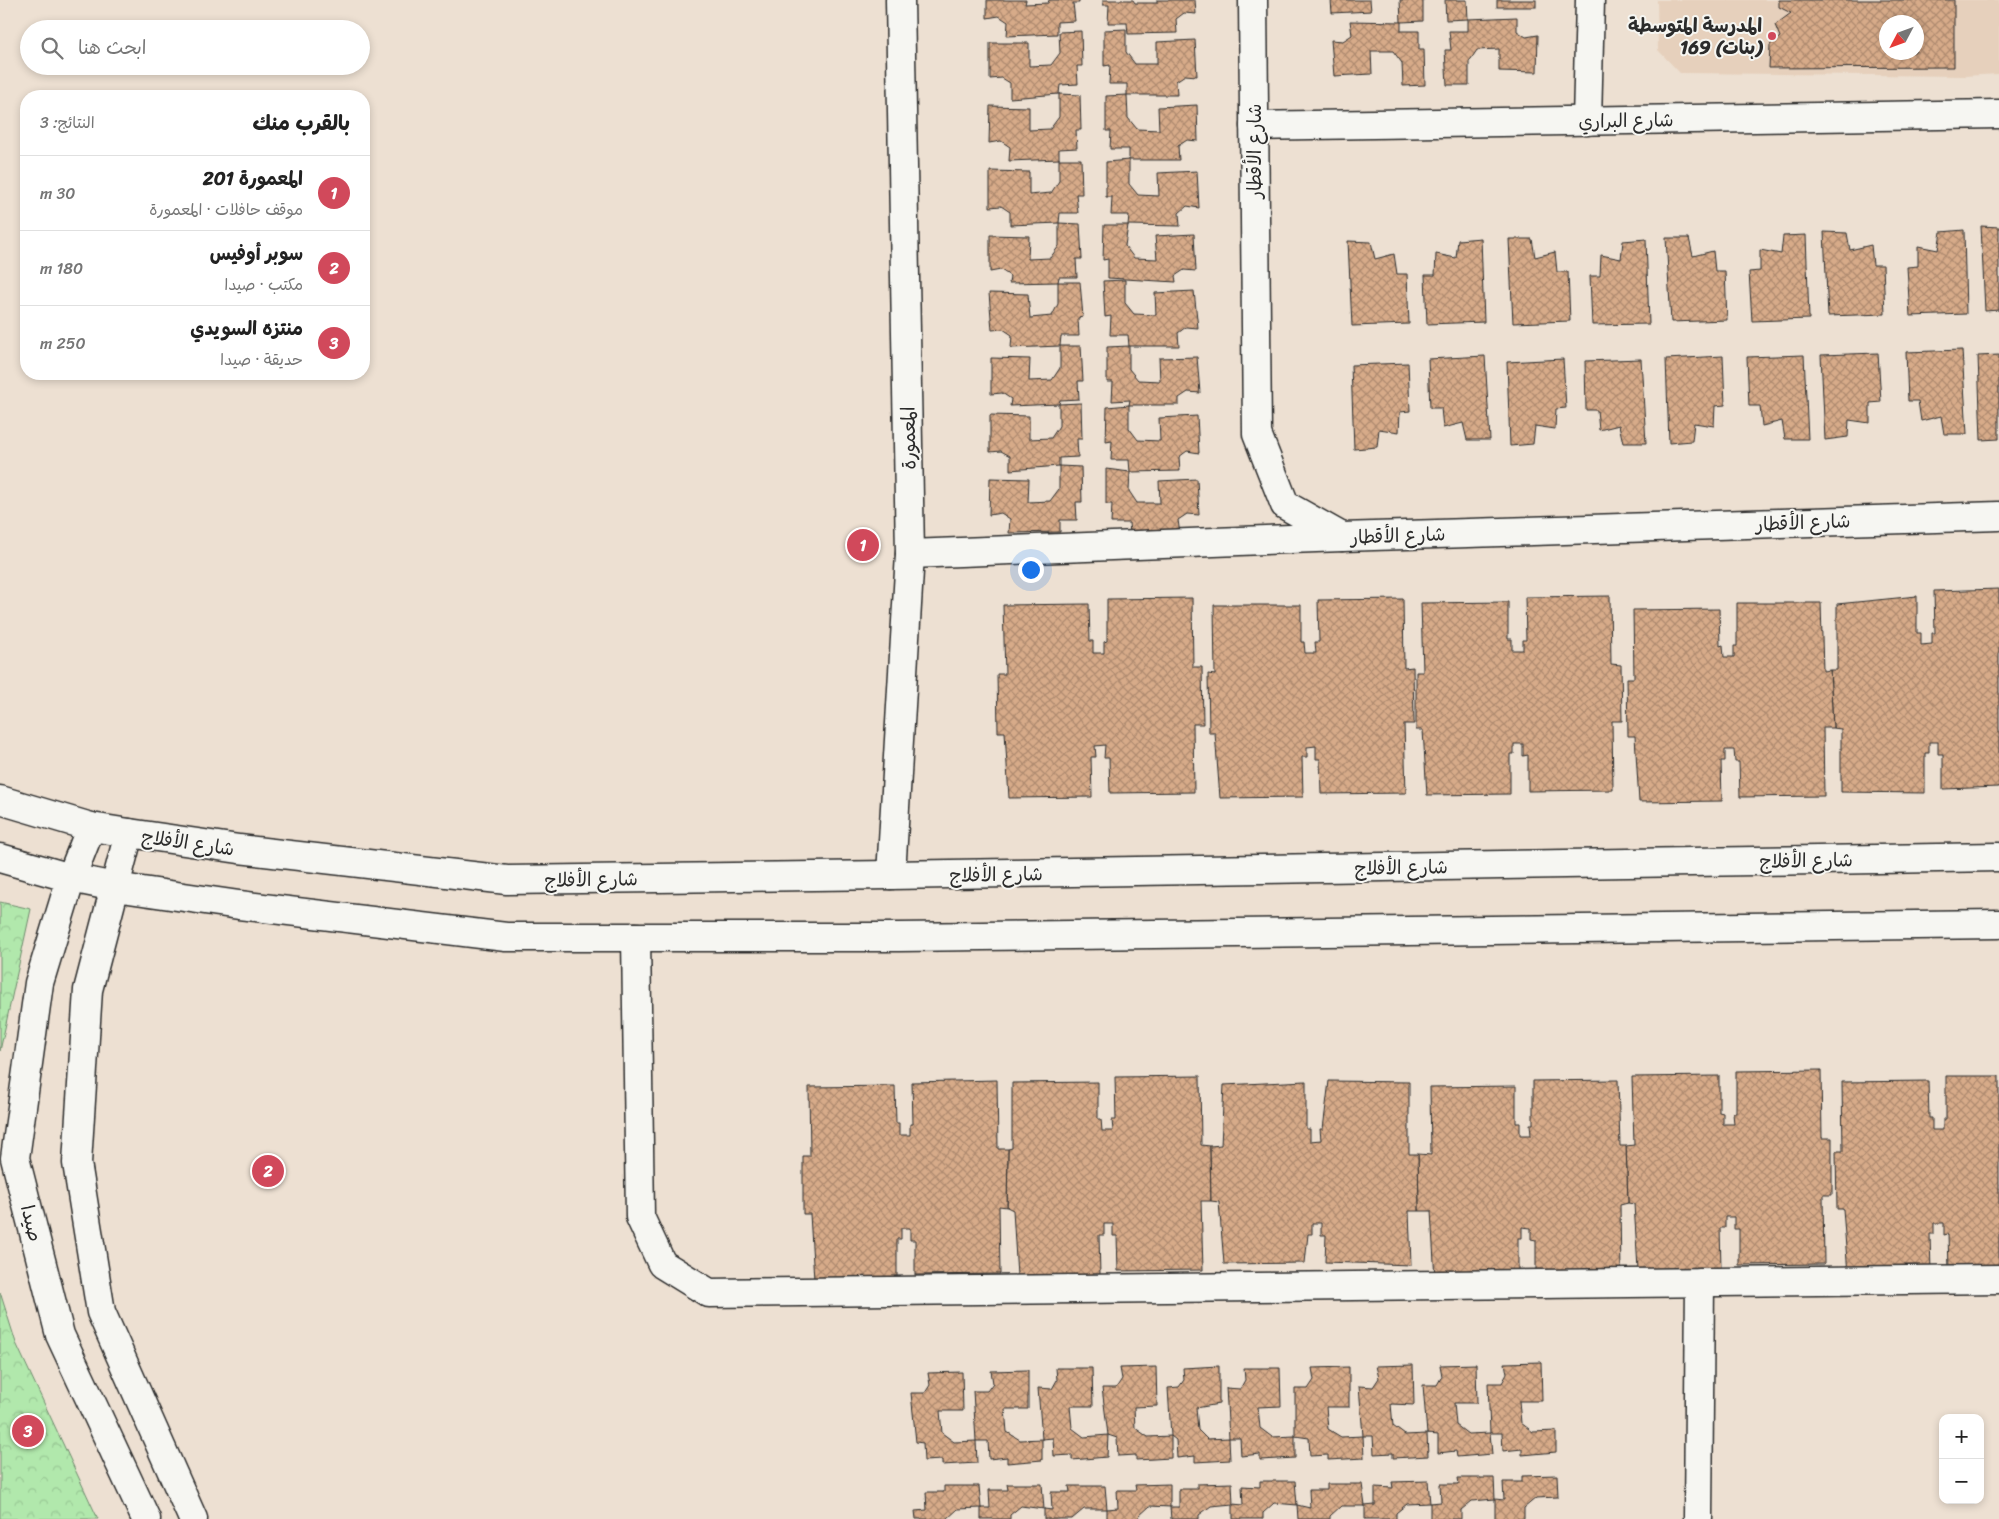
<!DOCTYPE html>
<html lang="ar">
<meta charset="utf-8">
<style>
:root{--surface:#fff;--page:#f2f2f2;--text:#222;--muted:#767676;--line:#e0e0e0;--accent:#d1495b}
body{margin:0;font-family:Sriracha,"Playpen Sans Arabic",sans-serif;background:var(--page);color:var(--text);direction:rtl}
.controls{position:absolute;right:15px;bottom:15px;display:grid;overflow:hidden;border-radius:10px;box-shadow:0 2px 8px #0003}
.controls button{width:45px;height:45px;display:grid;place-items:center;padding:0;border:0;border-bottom:1px solid var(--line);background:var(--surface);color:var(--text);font:25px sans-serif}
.compass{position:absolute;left:1879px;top:15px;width:45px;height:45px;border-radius:50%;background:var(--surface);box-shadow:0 2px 8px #0003;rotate:229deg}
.you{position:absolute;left:1030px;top:569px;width:18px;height:18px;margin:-12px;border:4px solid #fff;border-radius:50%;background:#1a73e8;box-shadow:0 0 0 8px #1a73e833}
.badge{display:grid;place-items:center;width:32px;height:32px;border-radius:50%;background:var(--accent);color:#fff;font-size:16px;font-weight:700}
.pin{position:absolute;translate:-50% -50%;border:2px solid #fff;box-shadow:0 1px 5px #0006}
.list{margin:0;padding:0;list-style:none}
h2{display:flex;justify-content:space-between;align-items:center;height:65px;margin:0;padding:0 20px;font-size:21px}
h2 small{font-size:16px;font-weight:400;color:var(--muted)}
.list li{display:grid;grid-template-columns:32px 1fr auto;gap:15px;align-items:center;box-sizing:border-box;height:75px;padding:0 20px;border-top:1px solid var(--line)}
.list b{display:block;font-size:19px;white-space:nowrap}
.list p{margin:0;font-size:16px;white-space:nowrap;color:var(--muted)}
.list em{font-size:16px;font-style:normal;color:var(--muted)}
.icon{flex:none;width:28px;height:28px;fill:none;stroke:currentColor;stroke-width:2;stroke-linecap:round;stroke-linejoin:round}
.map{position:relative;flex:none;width:1999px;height:1519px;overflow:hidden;direction:ltr}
.search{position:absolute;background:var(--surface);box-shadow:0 2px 8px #0003;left:20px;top:20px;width:350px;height:55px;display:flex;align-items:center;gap:12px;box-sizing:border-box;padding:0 18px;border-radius:28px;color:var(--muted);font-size:19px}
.panel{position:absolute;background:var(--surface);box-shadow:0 2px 8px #0003;left:20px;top:90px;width:350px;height:290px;border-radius:20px;direction:rtl}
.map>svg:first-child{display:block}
</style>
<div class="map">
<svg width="1999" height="1519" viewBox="0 0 1999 1519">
<defs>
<pattern id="park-crowns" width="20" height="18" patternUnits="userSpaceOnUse" patternTransform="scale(1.25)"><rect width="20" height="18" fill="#b1e8ac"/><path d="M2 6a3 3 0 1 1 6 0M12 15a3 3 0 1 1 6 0" fill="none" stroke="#98c794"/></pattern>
<pattern id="building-cross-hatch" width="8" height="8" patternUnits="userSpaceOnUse" patternTransform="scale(1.25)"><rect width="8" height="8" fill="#d7ab89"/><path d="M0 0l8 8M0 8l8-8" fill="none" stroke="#af8b70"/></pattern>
</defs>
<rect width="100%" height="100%" fill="#ede0d2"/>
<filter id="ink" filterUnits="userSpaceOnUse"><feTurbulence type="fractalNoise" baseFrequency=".02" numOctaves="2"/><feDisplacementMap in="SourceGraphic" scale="10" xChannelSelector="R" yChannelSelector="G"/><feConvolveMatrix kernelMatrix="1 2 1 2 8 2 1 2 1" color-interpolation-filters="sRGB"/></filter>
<g filter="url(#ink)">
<path fill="#e6d0bc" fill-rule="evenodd" d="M1657 0H1999V74L1964 76 1680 73 1658 50ZM1886 22H1916V52H1886Z"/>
<g fill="url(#park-crowns)" stroke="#6e8a6c">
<polygon points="0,902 31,909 0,1051"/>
<polygon points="0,1292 16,1343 98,1519 0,1519"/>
</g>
<g fill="url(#building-cross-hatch)" stroke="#2b2b2b" fill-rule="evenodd">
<polygon points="987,0 1026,0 1025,4 1048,3 1049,0 1079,0 1079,3 1073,3 1075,21 1057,22 1057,34 1007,36 1008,22 999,16 987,18"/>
<polygon points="1103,0 1133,0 1135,3 1157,3 1157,0 1195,0 1196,14 1184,13 1176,19 1177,33 1128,34 1127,23 1108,23 1109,5 1103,5"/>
<polygon points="1331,0 1370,0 1371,11 1332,13"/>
<polygon points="1400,0 1423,0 1423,21 1401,22"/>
<polygon points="1445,0 1467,0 1468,19 1446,20"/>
<rect x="1497" y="0" width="39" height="7"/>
<path d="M1779 0H1954V67L1769 68 1770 45 1780 37 1775 25 1791 13 1779 7ZM1886 22H1916V52H1886Z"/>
<polygon points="1517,17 1517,31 1526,37 1538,35 1537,72 1499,71 1499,49 1477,50 1469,62 1469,85 1447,85 1445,50 1451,50 1449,31 1468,31 1468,19"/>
<polygon points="1350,21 1401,22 1401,31 1419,31 1419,49 1424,49 1425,85 1403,86 1402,63 1393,51 1371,51 1372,74 1334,76 1331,40 1343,41 1352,35"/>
<polygon points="1126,29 1126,52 1135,64 1157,64 1157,42 1195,40 1197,76 1185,75 1176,81 1177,95 1127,95 1127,84 1109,84 1110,65 1104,66 1104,30"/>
<polygon points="1081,31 1082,66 1077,66 1078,84 1060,85 1059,94 1010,98 1010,83 1002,78 990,79 990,43 1029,43 1029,66 1051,65 1060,53 1059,32"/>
<polygon points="1059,94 1080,95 1081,130 1076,130 1077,148 1059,149 1059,159 1009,161 1010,147 1001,141 989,143 990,106 1029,107 1029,130 1050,129 1059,117"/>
<polygon points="1127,95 1128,118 1137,129 1159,130 1158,107 1197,105 1198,141 1187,140 1178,146 1179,160 1129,160 1129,149 1110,149 1111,131 1106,131 1106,96"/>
<polygon points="1059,159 1081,159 1082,194 1076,194 1078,213 1060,213 1059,223 1010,225 1010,212 1001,206 990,207 990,171 1029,172 1029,195 1051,193 1059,181"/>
<polygon points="1129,160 1129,184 1138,195 1159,196 1158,173 1197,171 1199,208 1187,206 1179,213 1180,226 1128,225 1129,215 1111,215 1112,197 1106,197 1106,162"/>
<polygon points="1059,223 1080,224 1082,259 1076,259 1077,277 1059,277 1058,282 1009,283 1010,276 1001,270 990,272 990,235 1029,236 1028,259 1050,258 1059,246"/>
<polygon points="1104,225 1128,225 1125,246 1134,258 1157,259 1155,236 1194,234 1196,271 1184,270 1175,276 1176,282 1108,278 1108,259 1103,260"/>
<polygon points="1981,226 1999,227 1999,310 1985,311"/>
<polygon points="1964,230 1966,314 1910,316 1907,267 1918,266 1918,246 1938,250 1941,232"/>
<polygon points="1824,232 1847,233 1850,250 1871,245 1873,265 1883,265 1885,314 1828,316"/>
<polygon points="1806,235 1809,319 1752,321 1749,272 1760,271 1760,250 1781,254 1783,236"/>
<polygon points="1481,238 1484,322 1427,324 1425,275 1435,275 1436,254 1456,258 1458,240"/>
<polygon points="1666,238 1689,238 1693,256 1713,251 1715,271 1725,271 1727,320 1671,322"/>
<polygon points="1509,239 1532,239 1535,257 1555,252 1557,272 1568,272 1570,321 1513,323"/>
<polygon points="1646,239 1649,324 1592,325 1590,276 1600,276 1601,255 1621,259 1623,241"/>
<polygon points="1348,241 1371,242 1375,259 1394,254 1397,274 1407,274 1409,324 1352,326"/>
<polygon points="1125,280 1125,303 1134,314 1156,315 1155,293 1194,291 1198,328 1186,327 1178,333 1179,346 1129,346 1128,335 1110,335 1111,316 1105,317 1103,281"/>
<polygon points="1058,282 1080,282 1083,317 1078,318 1079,336 1061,336 1060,346 1011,348 1012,335 1003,329 992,330 989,293 1028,294 1030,318 1052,316 1058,304"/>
<polygon points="1060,346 1081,346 1083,381 1078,381 1079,399 1060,400 1059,404 1010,406 1011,399 1002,393 991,394 991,358 1030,359 1029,381 1052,380 1060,368"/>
<polygon points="1129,346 1129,369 1138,380 1160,381 1159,358 1197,357 1200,393 1188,392 1179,398 1179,405 1129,405 1130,400 1112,401 1113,382 1107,382 1107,347"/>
<polygon points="1962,350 1967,434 1944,434 1941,416 1921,421 1918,401 1908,401 1906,352"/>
<polygon points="1878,353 1881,402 1870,403 1870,423 1849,420 1848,437 1825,440 1821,355"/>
<polygon points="1804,355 1808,439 1785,439 1782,421 1762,426 1760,406 1749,406 1747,357"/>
<polygon points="1999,355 1999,439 1981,440 1978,356"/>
<polygon points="1485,356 1490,440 1467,440 1463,423 1443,428 1441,408 1430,408 1428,359"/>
<polygon points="1723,356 1725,405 1715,406 1714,426 1694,423 1692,441 1669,443 1666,359"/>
<polygon points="1563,359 1566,408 1556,409 1555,429 1535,426 1533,444 1510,446 1507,362"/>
<polygon points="1641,359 1646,443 1623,443 1619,425 1599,430 1597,410 1586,410 1585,361"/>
<polygon points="1408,363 1410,411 1400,412 1399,432 1379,429 1377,447 1354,449 1351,365"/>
<polygon points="1081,403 1082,439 1077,439 1078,457 1059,458 1059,466 1010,470 1010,456 1001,451 990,452 990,415 1029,416 1029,439 1051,438 1059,426 1059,404"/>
<polygon points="1129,405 1129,428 1138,440 1160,441 1159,418 1197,416 1199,453 1187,451 1179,457 1180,471 1130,472 1129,460 1111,460 1112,441 1106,442 1107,407"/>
<polygon points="1059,466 1081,467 1082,502 1076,502 1077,520 1060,520 1060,532 1009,533 1010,519 1001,513 989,515 990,478 1029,479 1028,502 1050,501 1059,489"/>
<polygon points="1106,469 1130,472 1129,491 1137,503 1160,503 1159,481 1197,479 1199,515 1187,514 1178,520 1180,534 1130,534 1129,523 1111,523 1112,504 1106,504"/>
<polygon points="1999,589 1999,787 1943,789 1943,754 1938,754 1938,742 1929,742 1929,753 1925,753 1925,793 1841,792 1841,729 1833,728 1830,670 1837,670 1837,604 1917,596 1917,633 1921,633 1921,645 1932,644 1932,633 1935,633 1934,591"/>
<polygon points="1610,596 1611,664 1621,665 1622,721 1612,721 1613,790 1528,791 1528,755 1523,756 1523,744 1514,744 1514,754 1510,754 1510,794 1427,795 1423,730 1416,730 1416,672 1423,672 1421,603 1508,602 1508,639 1512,639 1512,650 1523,650 1523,640 1526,640 1525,597"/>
<polygon points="1192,598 1193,667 1202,667 1203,724 1193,724 1194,792 1110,793 1109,758 1104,758 1105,745 1095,746 1096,757 1091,757 1092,797 1009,798 1005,732 998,732 997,674 1005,674 1003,605 1089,604 1090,641 1093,641 1093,653 1104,653 1104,642 1107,641 1107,599"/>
<polygon points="1403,599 1404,668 1413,667 1414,724 1404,724 1406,793 1321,794 1320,759 1316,759 1316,746 1307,747 1307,757 1302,757 1303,797 1220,798 1215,733 1209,733 1208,674 1215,675 1214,605 1301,605 1301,642 1304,642 1305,653 1316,653 1315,642 1319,642 1318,600"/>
<polygon points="1737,603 1821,603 1823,671 1830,670 1833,728 1823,728 1824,796 1740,797 1739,762 1735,762 1734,750 1725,750 1725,761 1721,761 1722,801 1639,802 1635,736 1628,736 1627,678 1634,678 1633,610 1719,609 1720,646 1723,645 1724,657 1734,657 1734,646 1737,646"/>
<polygon points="1821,1070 1822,1138 1832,1138 1832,1195 1823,1195 1824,1264 1739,1265 1739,1229 1734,1229 1734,1217 1725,1217 1725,1228 1720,1228 1721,1268 1638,1269 1634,1204 1628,1203 1626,1146 1634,1145 1632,1077 1719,1076 1719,1112 1723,1113 1723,1124 1734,1124 1733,1113 1736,1113 1736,1071"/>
<polygon points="1200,1076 1201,1145 1210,1146 1211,1201 1201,1201 1203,1270 1118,1271 1117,1236 1113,1236 1113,1224 1104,1224 1104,1235 1099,1235 1100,1275 1017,1276 1013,1210 1007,1207 1008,1149 1012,1148 1012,1083 1098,1082 1098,1119 1101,1119 1102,1131 1113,1131 1112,1120 1116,1120 1115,1077"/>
<polygon points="1946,1076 1999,1076 1999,1269 1949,1270 1948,1234 1944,1235 1944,1223 1934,1223 1934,1234 1930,1234 1931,1273 1848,1274 1843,1209 1837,1209 1836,1151 1843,1151 1842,1082 1928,1081 1929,1118 1932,1118 1932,1130 1943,1130 1943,1119 1946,1119"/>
<polygon points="997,1080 998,1149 1008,1149 1007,1207 999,1206 1000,1274 915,1275 915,1240 910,1240 910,1228 901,1228 901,1239 897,1239 897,1278 814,1280 810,1214 803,1214 803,1156 810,1156 809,1087 895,1086 896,1123 899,1123 899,1135 910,1135 910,1124 913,1124 912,1082"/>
<polygon points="1618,1080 1620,1146 1626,1146 1628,1203 1620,1205 1621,1274 1536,1275 1536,1240 1531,1239 1531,1228 1522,1227 1522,1238 1518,1238 1518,1278 1435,1279 1431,1211 1419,1211 1418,1154 1431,1155 1430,1087 1516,1086 1516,1123 1520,1123 1520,1135 1531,1135 1530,1124 1533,1124 1533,1081"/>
<polygon points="1306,1081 1306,1129 1310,1129 1310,1141 1321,1140 1320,1129 1323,1129 1329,1081 1409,1082 1409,1154 1418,1154 1419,1211 1409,1211 1411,1265 1325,1262 1326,1235 1321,1235 1321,1223 1312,1223 1312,1234 1308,1234 1305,1263 1224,1264 1219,1202 1211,1201 1210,1146 1221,1145 1224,1085"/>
<polygon points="1541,1362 1542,1401 1519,1401 1521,1423 1533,1432 1556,1431 1556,1452 1522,1455 1522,1449 1503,1451 1502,1433 1490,1433 1488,1383 1502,1383 1507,1374 1505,1363"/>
<polygon points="1476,1364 1477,1403 1454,1403 1456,1425 1468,1434 1490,1433 1492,1454 1457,1457 1456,1451 1438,1453 1438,1435 1427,1434 1423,1385 1437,1385 1442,1376 1440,1365"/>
<polygon points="1413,1365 1414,1405 1391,1404 1393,1426 1405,1435 1427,1434 1428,1456 1393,1458 1393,1453 1374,1454 1373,1436 1363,1436 1359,1386 1373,1387 1379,1378 1376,1366"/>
<polygon points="1219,1366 1219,1404 1196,1408 1198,1430 1207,1439 1229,1438 1230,1460 1195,1462 1195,1456 1177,1458 1176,1440 1171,1436 1168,1388 1179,1387 1184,1380 1183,1368"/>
<polygon points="1156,1367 1157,1406 1134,1407 1135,1428 1148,1437 1171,1436 1171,1458 1136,1460 1136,1455 1118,1456 1117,1438 1108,1435 1102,1388 1116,1388 1122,1379 1120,1368"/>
<polygon points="1349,1367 1349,1407 1326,1407 1328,1429 1341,1437 1363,1436 1364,1458 1328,1460 1328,1455 1310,1456 1309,1438 1295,1436 1295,1389 1308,1389 1314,1380 1312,1368"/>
<polygon points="1056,1368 1092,1368 1093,1406 1070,1406 1072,1428 1084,1437 1108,1435 1107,1457 1072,1460 1072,1455 1054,1456 1053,1438 1042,1439 1038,1388 1052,1389 1057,1380"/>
<polygon points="1244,1368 1280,1368 1281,1406 1258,1407 1260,1428 1272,1437 1295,1436 1295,1458 1260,1460 1260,1454 1241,1456 1240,1438 1229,1438 1226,1388 1240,1389 1245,1380"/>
<polygon points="1028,1370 1028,1409 1005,1409 1007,1432 1020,1440 1042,1439 1042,1460 1007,1463 1007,1457 989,1459 988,1441 976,1441 973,1391 987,1391 993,1383 991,1371"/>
<polygon points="962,1372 963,1411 940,1411 942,1433 954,1442 976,1441 977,1463 942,1465 942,1460 924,1461 923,1443 916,1442 911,1393 925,1393 930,1385 928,1373"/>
<polygon points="1557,1475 1558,1497 1536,1498 1524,1508 1524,1519 1495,1519 1495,1499 1504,1500 1503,1482 1522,1482 1522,1476"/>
<polygon points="1458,1478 1494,1478 1495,1499 1472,1501 1461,1510 1461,1519 1430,1519 1430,1503 1441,1502 1440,1484 1459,1484"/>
<polygon points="1260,1481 1295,1481 1297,1505 1274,1503 1263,1513 1263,1519 1233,1519 1233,1504 1243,1505 1242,1486 1260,1487"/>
<polygon points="1428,1481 1430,1503 1407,1504 1396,1513 1396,1519 1365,1519 1365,1506 1375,1505 1375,1487 1393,1488 1392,1482"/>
<polygon points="1232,1483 1233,1504 1211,1506 1199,1515 1199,1519 1171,1519 1170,1507 1179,1507 1179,1489 1197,1489 1197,1484"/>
<polygon points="1007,1484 1042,1484 1044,1509 1021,1506 1010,1515 1010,1519 981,1519 981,1508 990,1508 989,1490 1008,1490"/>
<polygon points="1170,1484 1170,1507 1150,1506 1139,1516 1139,1519 1107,1519 1107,1509 1118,1508 1117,1490 1136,1490 1135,1485"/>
<polygon points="1327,1484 1362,1484 1365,1506 1341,1506 1330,1516 1330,1519 1298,1519 1297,1505 1310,1508 1309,1490 1327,1490"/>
<polygon points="944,1486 979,1486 981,1508 958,1509 947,1519 916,1519 915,1511 927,1510 926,1492 944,1492"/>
<polygon points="1069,1486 1105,1486 1107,1509 1084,1509 1072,1519 1044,1519 1044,1509 1052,1510 1051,1492 1070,1492"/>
</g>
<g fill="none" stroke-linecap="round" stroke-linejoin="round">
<defs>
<g id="minor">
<polyline points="1253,0 1257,434 1285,505 1342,537 1999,516"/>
<polyline points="1587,121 1590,0"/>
<polyline points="1254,126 1999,114"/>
<polyline points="910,554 1342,537"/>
<polyline points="0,800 91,827 129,833 239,849 507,880 891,875 1999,857"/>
<polyline points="91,827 71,878 39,983 15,1158 60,1335 146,1519"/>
<polyline points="129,833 88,990 77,1163 101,1312 193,1519"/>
<polyline points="0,858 71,878 115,887 239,905 506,937 899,937 1999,924"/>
<polyline points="891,875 910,554 900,0"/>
<polyline points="636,937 640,1217 662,1264 709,1293 1999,1279"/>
<polyline points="1698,1519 1700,1282"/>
</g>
</defs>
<use href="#minor" stroke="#2b2b2b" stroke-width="31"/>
<use href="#minor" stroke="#f6f6f2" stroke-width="28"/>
</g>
</g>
<circle fill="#d1495b" stroke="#f6f6f2" stroke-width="2" cx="1772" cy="36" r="5"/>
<g text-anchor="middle" stroke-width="4" stroke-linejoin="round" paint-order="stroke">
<g font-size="19" font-weight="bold" fill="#2b2b2b" stroke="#f6f6f2" text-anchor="end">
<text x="1762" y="32">المدرسة المتوسطة<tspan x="1762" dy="22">169 (بنات)</tspan></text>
</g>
<g font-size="19" fill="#2b2b2b" stroke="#f6f6f2">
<text transform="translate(1626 120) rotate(-1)" y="7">شارع البراري</text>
<text transform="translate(1254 151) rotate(-90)" y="7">شارع الأقطار</text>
<text transform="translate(908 438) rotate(-91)" y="7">المعمورة</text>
<text transform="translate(1803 522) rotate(-2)" y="7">شارع الأقطار</text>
<text transform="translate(1398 535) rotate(-2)" y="7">شارع الأقطار</text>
<text transform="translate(188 842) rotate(8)" y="7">شارع الأفلاج</text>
<text transform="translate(1806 860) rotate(-1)" y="7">شارع الأفلاج</text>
<text transform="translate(1401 867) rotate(-1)" y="7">شارع الأفلاج</text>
<text transform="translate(996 874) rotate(-1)" y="7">شارع الأفلاج</text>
<text transform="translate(591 879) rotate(-1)" y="7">شارع الأفلاج</text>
<text transform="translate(32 1223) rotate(76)" y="7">صيدا</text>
</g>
</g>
</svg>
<div class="controls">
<button>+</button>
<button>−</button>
</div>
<svg class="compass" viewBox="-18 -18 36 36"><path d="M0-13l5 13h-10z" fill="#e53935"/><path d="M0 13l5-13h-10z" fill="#767676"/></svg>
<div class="you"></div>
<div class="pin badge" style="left:863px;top:545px">1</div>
<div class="pin badge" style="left:268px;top:1171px">2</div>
<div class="pin badge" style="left:28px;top:1431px">3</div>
<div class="search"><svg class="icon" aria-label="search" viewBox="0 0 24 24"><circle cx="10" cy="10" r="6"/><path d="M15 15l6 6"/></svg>ابحث هنا</div>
<section class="panel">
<h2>بالقرب منك<small>النتائج: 3</small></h2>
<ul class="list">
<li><span class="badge">1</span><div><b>المعمورة 201</b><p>موقف حافلات · المعمورة</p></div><em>30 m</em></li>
<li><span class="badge">2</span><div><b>سوبر أوفيس</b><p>مكتب · صيدا</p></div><em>180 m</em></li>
<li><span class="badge">3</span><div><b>منتزه السويدي</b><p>حديقة · صيدا</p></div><em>250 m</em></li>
</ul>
</section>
</div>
